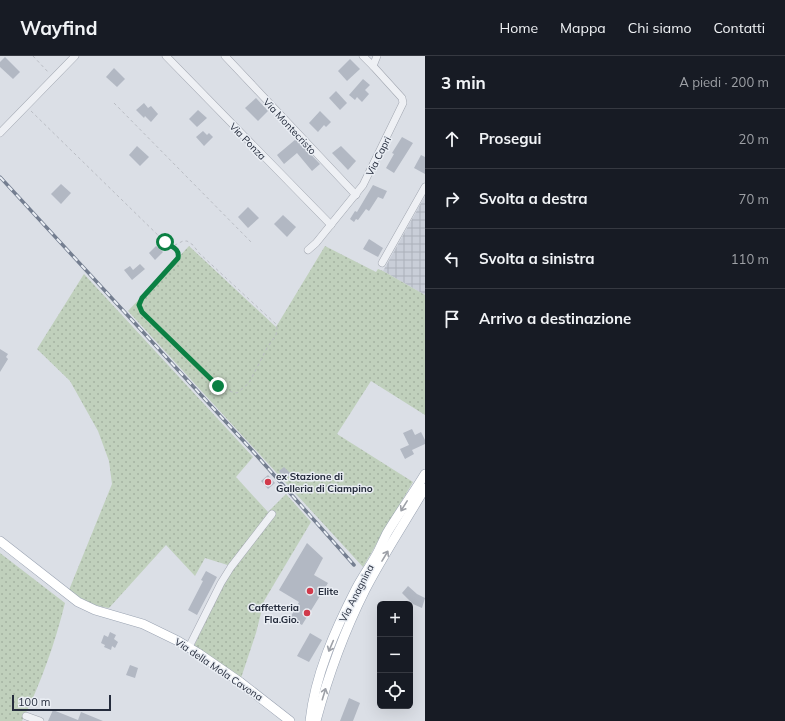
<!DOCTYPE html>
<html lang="it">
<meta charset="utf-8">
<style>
:root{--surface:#171b24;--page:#242831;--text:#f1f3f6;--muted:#9ea1a6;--line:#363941}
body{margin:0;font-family:Mulish,sans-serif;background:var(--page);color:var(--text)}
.controls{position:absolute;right:12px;bottom:12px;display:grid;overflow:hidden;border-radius:6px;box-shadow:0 4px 16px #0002}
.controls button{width:36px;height:36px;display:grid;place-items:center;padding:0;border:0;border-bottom:1px solid var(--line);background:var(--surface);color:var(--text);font:20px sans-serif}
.scale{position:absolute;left:12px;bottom:10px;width:99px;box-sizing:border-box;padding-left:4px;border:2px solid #252c3c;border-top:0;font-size:11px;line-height:14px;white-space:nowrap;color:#252c3c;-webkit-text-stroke:3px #eaeef4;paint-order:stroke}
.stop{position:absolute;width:12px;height:12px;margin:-9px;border:3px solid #0b8043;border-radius:50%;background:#fff}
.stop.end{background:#0b8043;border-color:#fff;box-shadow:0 1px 4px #0008}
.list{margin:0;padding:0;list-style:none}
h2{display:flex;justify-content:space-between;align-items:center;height:52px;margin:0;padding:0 16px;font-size:17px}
h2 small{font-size:13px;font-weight:400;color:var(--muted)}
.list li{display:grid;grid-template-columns:26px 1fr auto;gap:12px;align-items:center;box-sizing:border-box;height:60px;padding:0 16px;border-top:1px solid var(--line)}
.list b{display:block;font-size:15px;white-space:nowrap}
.list em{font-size:13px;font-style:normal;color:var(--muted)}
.icon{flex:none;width:22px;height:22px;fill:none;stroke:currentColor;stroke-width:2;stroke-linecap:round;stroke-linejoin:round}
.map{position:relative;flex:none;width:425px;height:665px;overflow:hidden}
header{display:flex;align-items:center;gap:24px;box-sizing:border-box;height:56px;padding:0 20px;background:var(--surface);border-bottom:1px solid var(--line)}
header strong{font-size:19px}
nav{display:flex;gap:22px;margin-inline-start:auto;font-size:14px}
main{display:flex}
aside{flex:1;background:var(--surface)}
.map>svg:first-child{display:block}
</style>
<header>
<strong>Wayfind</strong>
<nav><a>Home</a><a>Mappa</a><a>Chi siamo</a><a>Contatti</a></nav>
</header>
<main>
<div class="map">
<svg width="425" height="665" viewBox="0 0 425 665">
<defs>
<pattern id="industrial-grid" width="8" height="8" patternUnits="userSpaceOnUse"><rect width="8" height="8" fill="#c9ced8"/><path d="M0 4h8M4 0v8" fill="none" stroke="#acb1ba"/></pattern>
<pattern id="grass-dots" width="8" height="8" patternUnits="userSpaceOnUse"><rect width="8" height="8" fill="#c0d0bc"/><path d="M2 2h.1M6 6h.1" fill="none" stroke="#a5b3a2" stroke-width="1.8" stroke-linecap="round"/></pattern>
</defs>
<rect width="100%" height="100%" fill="#dbdfe6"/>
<polygon fill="url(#industrial-grid)" points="425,140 425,239 383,215"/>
<g fill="url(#grass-dots)">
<polygon points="189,190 276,271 325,190 376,216 378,213 383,215 425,239 425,359 371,325 337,378 413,426 363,511 128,255"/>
<path d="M84 218 253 401 236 421 268 456 286 438 311 466 264 545 256 577 241 622 194 590 222 531 234 511 205 502 195 520 166 489 109 552C90 549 84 545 69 534L112 428 109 405 98 375 70 325 37 293Z"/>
<path d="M0 497 65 547C55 587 41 627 22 665H0Z"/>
</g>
<g fill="#b2b8c3">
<polygon points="5,1 20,16 13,23 0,11 0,6"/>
<polygon points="350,3 360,13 347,25 338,15"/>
<polygon points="114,12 125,23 117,31 106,21"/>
<polygon points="363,23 370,29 365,34 369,38 362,46 357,41 355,44 349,39"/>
<polygon points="336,35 347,47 340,54 329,42"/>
<polygon points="256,42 268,55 258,65 245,52"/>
<polygon points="144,47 148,52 151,50 158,58 151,66 145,60 144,62 136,54"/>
<polygon points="198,54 207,62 197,71 189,63"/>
<polygon points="320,55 331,66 326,71 324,69 318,76 309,67"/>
<polygon points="203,75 207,79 209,77 213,81 204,90 196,81"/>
<polygon points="402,81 413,87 394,117 386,112 394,98 392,97"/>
<polygon points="296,83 320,108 312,115 297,97 284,108 277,99"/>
<polygon points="137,90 149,101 140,110 129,99"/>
<polygon points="341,90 356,105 348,114 332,97"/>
<polygon points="421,99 425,101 425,118 414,112"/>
<polygon points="61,128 71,137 61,148 51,138"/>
<polygon points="373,129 387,135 383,143 378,141 369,155 366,153 358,164 356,163 354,166 350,163 355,155 357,156"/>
<polygon points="248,151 259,162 248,172 238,161"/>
<polygon points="283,159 296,171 287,181 274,168"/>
<polygon points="369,183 383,192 378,201 363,193"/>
<polygon points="156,190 163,196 155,204 149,197"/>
<polygon points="140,208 145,213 132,224 124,214 130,210 133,214"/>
<polygon points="0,293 8,298 6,301 8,303 0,316"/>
<polygon points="412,373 415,379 421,376 425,384 425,388 412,394 414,398 405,403 400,393 409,389 403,377"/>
<polygon points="284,411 291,418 285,423 279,415"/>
<polygon points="268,419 275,427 268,433 261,425"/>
<polygon points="307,487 323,502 314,519 328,527 302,569 290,562 299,546 279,534"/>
<polygon points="206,515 217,521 197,559 188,554 203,525 201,524"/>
<polygon points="408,530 417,538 425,542 422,552 413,548 402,537"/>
<polygon points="110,576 116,579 114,583 118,586 115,592 112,590 111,594 104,591 105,589 101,587 104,579 108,581"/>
<polygon points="310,577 322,584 309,606 297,600"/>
<polygon points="130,609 138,612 135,622 126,619"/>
<polygon points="349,642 360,647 353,665 340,665"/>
<polygon points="53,654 78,664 81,656 103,665 48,665"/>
</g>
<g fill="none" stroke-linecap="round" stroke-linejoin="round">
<defs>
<g id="minor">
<polyline points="166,0 331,169"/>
<polyline points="225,0 356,139"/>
<polyline points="363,0 373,10"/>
<polyline points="0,77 75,0"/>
<polyline points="308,194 316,187 363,129 403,47 402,42 373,10 377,0"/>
<polyline points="382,207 425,131"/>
<polyline points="189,591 221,527 231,511 272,458"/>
<polyline points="26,660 40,665"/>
</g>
<g id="major">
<polyline points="0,485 78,546 95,554 143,568 178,585 198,597 240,626 290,665"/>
<path d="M310 665C315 619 335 574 356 533 363 520 371 509 378 496 381 490 384 483 387 477 399 457 413 438 425 418"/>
<path d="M316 665C328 620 344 576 365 534 383 499 405 466 425 432"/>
</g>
</defs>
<use href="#minor" stroke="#a1a6b0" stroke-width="8"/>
<use href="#major" stroke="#9aa3b2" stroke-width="10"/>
<g stroke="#babdc4" stroke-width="1" stroke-dasharray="3 3" stroke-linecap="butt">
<polyline points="33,0 49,17"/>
<polyline points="114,47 252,187"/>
<polyline points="31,55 165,186 173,190 183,185 187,185 193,189 199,197 276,268 277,272 276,279 267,292 249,327 237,337 232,336 218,330 142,256 139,249 142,242 178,202 178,195 173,190"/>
</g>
<use href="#minor" stroke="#eef0f4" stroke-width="7"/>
<use href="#major" stroke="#fff" stroke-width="9"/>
<defs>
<polyline id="rail" points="0,121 250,392 354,509"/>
</defs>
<use href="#rail" stroke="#747e90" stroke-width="3.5"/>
<use href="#rail" stroke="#eaeef4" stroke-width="2" stroke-dasharray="6" stroke-linecap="butt"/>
</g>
<defs><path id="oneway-shaft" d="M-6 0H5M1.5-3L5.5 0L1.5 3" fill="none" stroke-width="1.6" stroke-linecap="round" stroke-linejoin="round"/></defs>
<g stroke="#9da0a7">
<use href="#oneway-shaft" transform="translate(404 450) rotate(122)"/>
<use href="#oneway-shaft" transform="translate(385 500) rotate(-59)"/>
<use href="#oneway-shaft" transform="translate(331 590) rotate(113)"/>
<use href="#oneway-shaft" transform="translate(324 638) rotate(-73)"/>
</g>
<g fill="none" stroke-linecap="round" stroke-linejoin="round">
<path stroke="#0b8043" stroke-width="5" d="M165 186C171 191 180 192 178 202L142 242 139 249 142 256 218 330"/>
</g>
<g fill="#d13a4b" stroke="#eaeef4" stroke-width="1.5">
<circle cx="268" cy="426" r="4"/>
<circle cx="310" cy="535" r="4"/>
<circle cx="307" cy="557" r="4"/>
</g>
<g text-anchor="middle" stroke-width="3" stroke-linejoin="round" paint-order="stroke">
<g font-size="10" fill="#252c3c" stroke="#eaeef4">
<text transform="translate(290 70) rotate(47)" y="4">Via Montecristo</text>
<text transform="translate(248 85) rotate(46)" y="4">Via Ponza</text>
<text transform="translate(378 100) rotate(-63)" y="4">Via Capri</text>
<text transform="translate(356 537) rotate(-63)" y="4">Via Anagnina</text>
<text transform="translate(219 613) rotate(34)" y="4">Via della Mola Cavona</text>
</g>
<g font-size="10" font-weight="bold" fill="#252c3c" stroke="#eaeef4" text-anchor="start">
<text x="276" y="424">ex Stazione di<tspan x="276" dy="12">Galleria di Ciampino</tspan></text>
<text x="318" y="539">Elite</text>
<text x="299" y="555" text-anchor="end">Caffetteria<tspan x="299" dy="12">Fla.Gio.</tspan></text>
</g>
</g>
</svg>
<div class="controls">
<button>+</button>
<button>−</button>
<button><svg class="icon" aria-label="locate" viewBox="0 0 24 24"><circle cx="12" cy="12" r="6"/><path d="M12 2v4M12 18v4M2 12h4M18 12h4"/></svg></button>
</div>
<div class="scale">100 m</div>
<div class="stop" style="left:165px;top:186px"></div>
<div class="stop end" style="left:218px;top:330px"></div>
</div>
<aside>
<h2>3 min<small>A piedi · 200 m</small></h2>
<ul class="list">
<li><svg class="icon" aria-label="ahead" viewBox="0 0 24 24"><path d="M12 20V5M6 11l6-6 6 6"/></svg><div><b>Prosegui</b></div><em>20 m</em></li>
<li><svg class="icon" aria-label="right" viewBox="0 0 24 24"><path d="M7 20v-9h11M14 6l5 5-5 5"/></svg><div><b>Svolta a destra</b></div><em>70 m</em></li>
<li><svg class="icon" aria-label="left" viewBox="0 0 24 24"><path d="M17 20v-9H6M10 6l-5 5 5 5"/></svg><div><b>Svolta a sinistra</b></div><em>110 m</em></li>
<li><svg class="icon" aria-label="arrive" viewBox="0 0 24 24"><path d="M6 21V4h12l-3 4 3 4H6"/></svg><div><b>Arrivo a destinazione</b></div></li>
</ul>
</aside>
</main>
